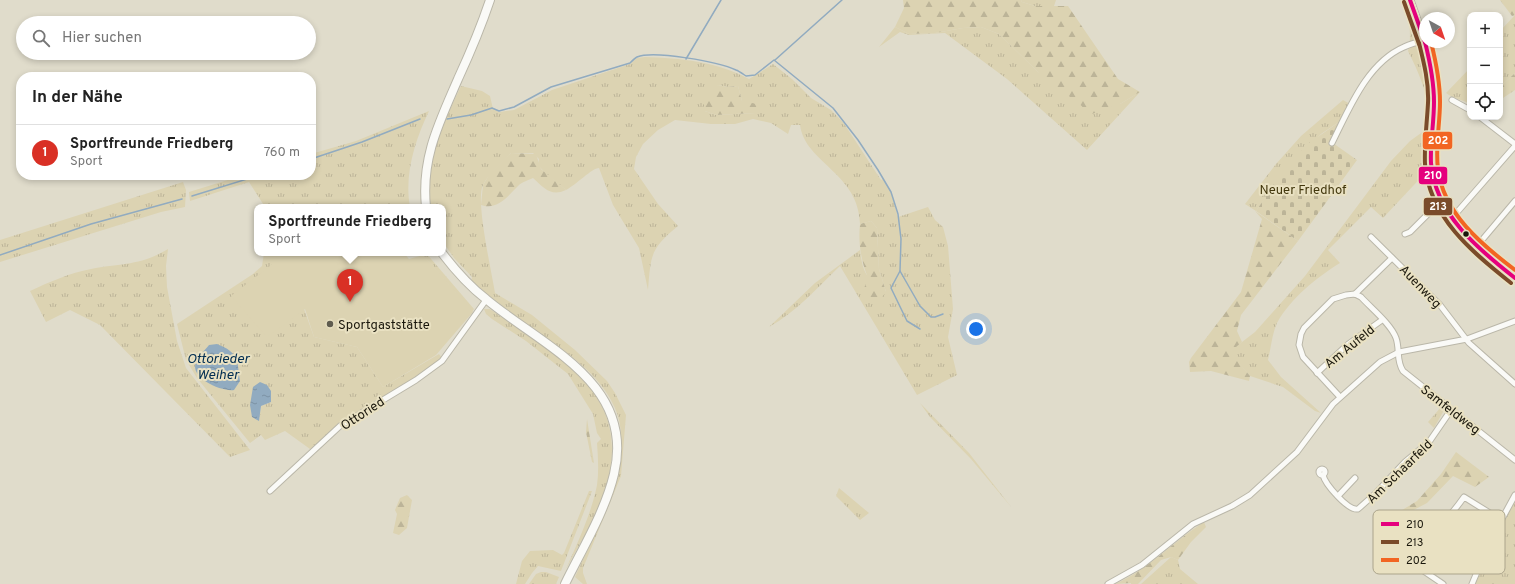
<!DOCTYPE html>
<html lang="de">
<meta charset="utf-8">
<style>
:root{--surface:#fff;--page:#f2f2f2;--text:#222;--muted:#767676;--line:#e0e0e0;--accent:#d93025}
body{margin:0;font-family:Overpass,sans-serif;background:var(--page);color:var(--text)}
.controls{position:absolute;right:12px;top:12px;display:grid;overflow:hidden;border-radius:8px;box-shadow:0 2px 6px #0003}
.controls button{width:36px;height:36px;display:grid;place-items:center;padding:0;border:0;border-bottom:1px solid var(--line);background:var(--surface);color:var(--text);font:20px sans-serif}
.compass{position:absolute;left:1419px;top:12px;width:36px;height:36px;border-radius:50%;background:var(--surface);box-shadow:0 2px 6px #0003;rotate:140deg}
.you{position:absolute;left:976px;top:329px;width:14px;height:14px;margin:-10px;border:3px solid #fff;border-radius:50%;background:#1a73e8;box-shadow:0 0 0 6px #1a73e833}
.badge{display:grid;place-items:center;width:26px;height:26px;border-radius:50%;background:var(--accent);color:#fff;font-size:13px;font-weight:700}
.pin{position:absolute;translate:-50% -33px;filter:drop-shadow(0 1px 2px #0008)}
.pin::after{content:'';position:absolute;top:21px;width:14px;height:12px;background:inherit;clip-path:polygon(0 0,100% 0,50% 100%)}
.popup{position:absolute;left:254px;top:204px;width:192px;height:52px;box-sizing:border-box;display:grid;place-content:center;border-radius:8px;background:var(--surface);filter:drop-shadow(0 1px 3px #0005);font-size:13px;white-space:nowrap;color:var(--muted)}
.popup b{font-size:15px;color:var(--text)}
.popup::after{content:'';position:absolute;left:50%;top:100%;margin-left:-8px;border:8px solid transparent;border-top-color:var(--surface)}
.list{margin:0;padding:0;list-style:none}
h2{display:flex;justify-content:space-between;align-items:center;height:52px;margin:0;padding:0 16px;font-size:17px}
h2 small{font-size:13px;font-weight:400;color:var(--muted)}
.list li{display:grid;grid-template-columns:26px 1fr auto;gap:12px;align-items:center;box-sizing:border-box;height:56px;padding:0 16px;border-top:1px solid var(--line)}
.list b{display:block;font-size:15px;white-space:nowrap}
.list p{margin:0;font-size:13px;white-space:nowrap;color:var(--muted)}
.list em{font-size:13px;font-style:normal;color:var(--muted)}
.icon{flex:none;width:22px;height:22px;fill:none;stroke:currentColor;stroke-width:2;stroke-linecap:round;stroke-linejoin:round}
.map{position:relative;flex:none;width:1515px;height:584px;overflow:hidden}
.search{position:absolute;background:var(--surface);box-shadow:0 2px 6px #0003;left:16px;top:16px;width:300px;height:44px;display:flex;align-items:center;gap:10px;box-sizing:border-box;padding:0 14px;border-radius:22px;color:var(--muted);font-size:15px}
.panel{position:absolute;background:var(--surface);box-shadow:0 2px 6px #0003;left:16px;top:72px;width:300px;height:108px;border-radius:16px}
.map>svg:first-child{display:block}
</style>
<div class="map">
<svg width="1515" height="584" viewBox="0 0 1515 584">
<defs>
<pattern id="grass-tufts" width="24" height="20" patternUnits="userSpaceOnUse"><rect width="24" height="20" fill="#dcd3b2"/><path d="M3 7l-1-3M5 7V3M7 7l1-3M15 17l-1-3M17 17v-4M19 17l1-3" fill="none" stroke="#bcb498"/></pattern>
<pattern id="forest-firs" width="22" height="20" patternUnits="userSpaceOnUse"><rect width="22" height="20" fill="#dcd3b2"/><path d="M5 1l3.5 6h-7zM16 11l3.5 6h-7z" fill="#bcb498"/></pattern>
<pattern id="cemetery-stones" width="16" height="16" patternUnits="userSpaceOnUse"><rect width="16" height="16" fill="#dcd3b2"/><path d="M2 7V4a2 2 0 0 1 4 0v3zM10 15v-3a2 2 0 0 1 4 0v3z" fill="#bcb498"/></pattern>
<pattern id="water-ripples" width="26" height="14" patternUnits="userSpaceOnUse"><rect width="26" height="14" fill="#91abc0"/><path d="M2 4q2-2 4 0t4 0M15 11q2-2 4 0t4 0" fill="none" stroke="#7c92a4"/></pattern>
</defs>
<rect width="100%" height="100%" fill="#e0dccb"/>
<g fill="url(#grass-tufts)" fill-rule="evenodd">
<polygon points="1021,0 1056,0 1054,6 1035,6 1022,2"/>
<path d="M1407 8C1422 43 1430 78 1430 116 1427 92 1419 73 1408 51 1412 37 1409 22 1407 8Z"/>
<polygon points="1515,15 1515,73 1500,87 1500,31"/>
<polygon points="895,27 909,34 935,33 963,28 981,27 999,34 1038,72 1120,104 1140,92 1087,150 1007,79 945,33 909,35 900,32 879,47"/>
<path d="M645 57C680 58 718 62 749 79L773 64 792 79 811 98 831 110 843 122 881 180 883 179 891 192 898 217 928 207 935 220 943 227 948 246 953 309 948 337 957 375 917 395 840 266C817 288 796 312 769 327L815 283 860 250C863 275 867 278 886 292L879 269 877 228 871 221 860 224C859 173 805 163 800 125H791L788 134 771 123 753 119 735 124H711L675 120 658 130 643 144 636 157 634 169 658 204 678 226C650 249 651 255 648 290L639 248 613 205 599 168C592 168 576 185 566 190L546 174 538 165 539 159 533 153H511C502 164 489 173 483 185 475 200 492 273 495 293L532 315 575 350 607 381 615 393 626 415 621 476 583 568V573L587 584H583L575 577C589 545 610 510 618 476 622 458 623 433 618 416 604 372 555 345 520 319 503 307 487 294 471 282L472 277 454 258 443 242V207H431C430 199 428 190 429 182 431 148 447 116 461 86L482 91 490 96 493 109 499 112 514 110 552 90 630 64 637 58ZM718 85 728 87 738 86 742 101 755 113 716 115 705 111Z"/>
<path d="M1470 68V104C1461 99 1454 99 1446 93Z"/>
<polygon points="1343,100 1350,104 1342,120 1321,134 1285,170 1256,211 1245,204 1276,164 1301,136"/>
<path d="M429 111C415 140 404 175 410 207H265L249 182 190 201 189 192 244 175H311V154L356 141Z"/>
<path d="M1428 128V170L1383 218 1371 207 1328 250 1340 263C1316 278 1291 298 1277 323 1272 334 1271 348 1268 360L1281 377 1321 413 1315 411 1283 387 1250 376 1229 352 1255 332 1305 276 1391 161 1410 141Z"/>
<polygon points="183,182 186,190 185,207 161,212 0,262 0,240"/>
<path d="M168 249 166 266 167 287 177 341 186 368 250 450 230 457 100 325 70 310 46 322 30 291C49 282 70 273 91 269 121 263 140 266 168 249Z"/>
<path d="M264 253H284L314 337 357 347 383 387 439 354 442 358 427 371 358 413 310 449 285 431 265 440 261 435 250 443 197 378 186 360 177 324 253 274 262 266ZM260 382 271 402 261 406 259 420Z"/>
<polygon points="421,253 426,253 474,309 472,312"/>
<path d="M484 309H490C560 359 639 394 603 496 594 521 579 545 566 569 577 544 592 512 597 485 599 471 598 457 597 443L601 439 597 433 593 414 568 374 526 341 492 319 486 314Z"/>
<polygon points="920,403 969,453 1012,508 971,459 930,417"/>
<polygon points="1441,407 1443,412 1434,428 1428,422"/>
<polygon points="839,488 869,513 860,520 836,496"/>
<polygon points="589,491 592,491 561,571 538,566 532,573 525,584 516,584 522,561 530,551 553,550 562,555 564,553"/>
<polygon points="1515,501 1515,584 1475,584 1488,552"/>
<polygon points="1171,557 1178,560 1180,569 1198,584 1141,584"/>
<polygon points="541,572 546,572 559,577 556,584 529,584 536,574"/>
</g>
<g fill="url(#forest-firs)">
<polygon points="903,0 1021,0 1022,2 1035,6 1068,6 1118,79 1140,92 1120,104 1092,114 1038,72 999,34 981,27 963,28 935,33 909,34 895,27 904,8"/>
<polygon points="1500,0 1515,0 1515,15 1512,16"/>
<polygon points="1515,73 1515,90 1500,100 1500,87"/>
<polygon points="718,85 728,87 738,86 742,101 757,104 755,113 716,115 705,111 703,100 710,89"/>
<path d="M511 153 536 154 541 169 566 190C551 197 544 188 533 178 529 180 522 182 519 185 508 196 497 211 481 205L483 185 489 175Z"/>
<polygon points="1255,211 1298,241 1241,315 1237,331 1242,342 1230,352 1250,376 1249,381 1211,371 1190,372 1189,362 1191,358 1241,292 1262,219"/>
<path d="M871 221 877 228 879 269 886 292 875 306 863 291 868 278C861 260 858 244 860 224Z"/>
<polygon points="587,419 594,463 592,462 586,432"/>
<polygon points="1456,452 1489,477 1475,487 1453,476 1427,503 1387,524 1384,521 1417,501 1441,474"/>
<polygon points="407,495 412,500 407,528 399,535 393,533 397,514 395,510 400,498"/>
<path d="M1204 522 1206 527 1191 542 1178 560 1171 557 1161 560 1138 584H1131V583L1115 584C1148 570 1174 541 1204 522Z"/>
</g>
<polygon fill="url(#cemetery-stones)" points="1342,120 1330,141 1357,160 1298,241 1256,211 1284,170 1309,143"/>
<polygon fill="#dcd3b2" points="280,253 404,253 409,259 423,255 473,312 436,355 383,387 357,347 314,337 305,309 267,337 231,296 270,266"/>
<g fill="url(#water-ripples)">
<path d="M217 344C239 353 237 359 240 381L234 390C222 392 189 378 196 362 198 356 205 350 209 345Z"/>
<polygon points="260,382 267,385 271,391 271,402 261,406 259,421 252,417 250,405 253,387"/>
</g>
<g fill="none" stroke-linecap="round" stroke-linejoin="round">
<g stroke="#91abc0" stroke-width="1.5">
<polyline points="686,59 721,0"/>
<polyline points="775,60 842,0"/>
<path d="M447 119 471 115 492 108 499 111 514 107 551 87 630 63C633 60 635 58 637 57 654 50 719 62 736 70 739 71 743 74 746 76L755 75 774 60 833 108 858 140 878 170 891 192 898 214 901 239 900 271 920 306 931 317H935L943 314"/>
<polyline points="311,159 362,142 420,119"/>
<polyline points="192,196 260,175"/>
<polyline points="0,255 91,224 182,199"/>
<polyline points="900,271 891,288 907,321 920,329"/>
</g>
<defs>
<g id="minor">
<polyline points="1452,100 1470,110"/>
<polyline points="1480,117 1515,144"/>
<path d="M1332 143C1349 109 1367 63 1404 47 1410 44 1418 42 1425 41"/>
<polyline points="1452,218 1515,146"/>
<polyline points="1405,234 1410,232 1441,201"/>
<polyline points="1371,237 1440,305 1469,343 1515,384"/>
<polyline points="1477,246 1515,201"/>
<polyline points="1355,294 1392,258"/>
<polyline points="1317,373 1347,345 1382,320"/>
<path d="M1340 397 1303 357 1299 345 1301 334 1304 328 1333 299 1346 295 1355 294 1361 297C1371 308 1391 324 1396 338 1400 349 1396 361 1403 371L1515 460"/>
<circle cx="1322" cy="472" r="3"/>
<path d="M1323 475C1325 484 1348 511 1358 509L1376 493 1405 462 1429 442 1451 410"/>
<polyline points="270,491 340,426 416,380 442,361 486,300"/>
<polyline points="1338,496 1355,478"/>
<polyline points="1108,584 1142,565 1193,524 1232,506 1250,495 1297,452 1333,404 1380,362 1399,352 1467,339 1515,321"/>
<path d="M1443 584 1409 561 1403 554C1430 536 1445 524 1464 497L1501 520"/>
<polyline points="1472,584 1491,539 1515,495"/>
</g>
<g id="secondary">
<polyline points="1410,0 1425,42"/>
<path d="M1425 42C1429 59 1433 76 1434 93 1435 119 1428 147 1432 172 1439 218 1480 251 1515 278"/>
</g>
<g id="primary">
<path d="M426 207C421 158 439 123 458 79 470 53 481 27 490 0"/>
<path d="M442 253C455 270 469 286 486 299 542 346 636 383 614 474 605 512 582 549 565 584"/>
</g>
</defs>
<use href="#minor" stroke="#bab7a9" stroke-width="7"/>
<use href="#secondary" stroke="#bab7a9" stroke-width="9"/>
<use href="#primary" stroke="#bab7a9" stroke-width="10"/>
<use href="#minor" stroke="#fafaf7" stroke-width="5"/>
<use href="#secondary" stroke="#fafaf7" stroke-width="7"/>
<use href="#primary" stroke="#fafaf7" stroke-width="8"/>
<defs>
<g id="bus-1">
<polyline points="1410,0 1425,42"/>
<path d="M1425 42C1430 62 1434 82 1434 102 1434 123 1430 143 1431 163 1435 214 1478 249 1515 278"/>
</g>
<g id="bus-2">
<polyline points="1404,2 1419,44"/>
<path d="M1419 43C1424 63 1429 83 1428 103 1427 123 1424 144 1425 164 1429 217 1472 252 1511 283"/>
</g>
<path id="bus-3" d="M1431 42C1436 62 1440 82 1440 102 1440 124 1435 147 1438 169 1443 213 1482 245 1515 270"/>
</defs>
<use href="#bus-1" stroke="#e9e1c2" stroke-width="7"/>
<use href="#bus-2" stroke="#e9e1c2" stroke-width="7"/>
<use href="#bus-3" stroke="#e9e1c2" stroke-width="7"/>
<use href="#bus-1" stroke="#e5007d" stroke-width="4"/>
<use href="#bus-2" stroke="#7a4b2a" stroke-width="4"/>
<use href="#bus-3" stroke="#f26522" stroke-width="4"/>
</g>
<circle fill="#1a170c" stroke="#e9e1c2" stroke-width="1.5" cx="1466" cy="234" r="3.5"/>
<circle fill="#5f5c4f" stroke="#e9e1c2" stroke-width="1.5" cx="330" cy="324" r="4"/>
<g text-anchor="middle" stroke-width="4" stroke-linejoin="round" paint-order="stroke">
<g font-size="13" fill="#42370d" stroke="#e9e1c2">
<text x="1303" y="194">Neuer Friedhof</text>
</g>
<g font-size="13" fill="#1a170c" stroke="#e9e1c2">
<text transform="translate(1421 286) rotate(46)" y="5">Auenweg</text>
<text transform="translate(1349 346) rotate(-39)" y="5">Am Aufeld</text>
<text transform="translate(1451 409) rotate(38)" y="5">Samfeldweg</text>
<text transform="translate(362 413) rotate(-33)" y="5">Ottoried</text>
<text transform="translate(1399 471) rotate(-44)" y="5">Am Schaarfeld</text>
</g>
<g font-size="13" fill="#1a170c" stroke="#e9e1c2" text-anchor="start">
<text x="338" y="329">Sportgaststätte</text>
</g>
<g font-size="14" font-style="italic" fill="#002d51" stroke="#e9e1c2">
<text x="218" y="363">Ottorieder<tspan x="218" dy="16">Weiher</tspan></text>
</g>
</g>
<rect x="1373" y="510" width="132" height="64" rx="6" fill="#e9e1c2" stroke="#aba48b" stroke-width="1"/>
<rect x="1381" y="522" width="18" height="4" fill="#e5007d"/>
<rect x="1381" y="540" width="18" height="4" fill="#7a4b2a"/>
<rect x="1381" y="558" width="18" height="4" fill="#f26522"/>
<g font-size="11" fill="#1a170c">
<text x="1406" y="528">210</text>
<text x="1406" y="546">213</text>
<text x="1406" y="564">202</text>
</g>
<g stroke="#e9e1c2" stroke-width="1.5">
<rect x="1422" y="131" width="31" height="19" rx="4" fill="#f26522"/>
<rect x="1418" y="166" width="30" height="19" rx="4" fill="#e5007d"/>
<rect x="1423" y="197" width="30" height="19" rx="4" fill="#7a4b2a"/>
</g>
<g font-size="11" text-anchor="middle" font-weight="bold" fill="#fff">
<text x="1438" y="144">202</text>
<text x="1433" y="179">210</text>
<text x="1438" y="210">213</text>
</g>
</svg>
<div class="controls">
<button>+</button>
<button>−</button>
<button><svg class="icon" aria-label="locate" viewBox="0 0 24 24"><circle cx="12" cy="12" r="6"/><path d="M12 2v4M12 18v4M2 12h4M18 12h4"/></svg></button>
</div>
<svg class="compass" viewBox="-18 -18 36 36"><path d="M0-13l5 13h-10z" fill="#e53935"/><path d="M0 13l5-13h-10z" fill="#767676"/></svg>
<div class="you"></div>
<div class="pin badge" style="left:350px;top:302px">1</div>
<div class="popup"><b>Sportfreunde Friedberg</b>Sport</div>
<div class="search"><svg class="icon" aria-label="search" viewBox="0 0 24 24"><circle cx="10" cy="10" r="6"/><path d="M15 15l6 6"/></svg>Hier suchen</div>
<section class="panel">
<h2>In der Nähe<small></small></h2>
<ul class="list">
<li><span class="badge">1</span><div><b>Sportfreunde Friedberg</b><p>Sport</p></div><em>760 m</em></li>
</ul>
</section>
</div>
